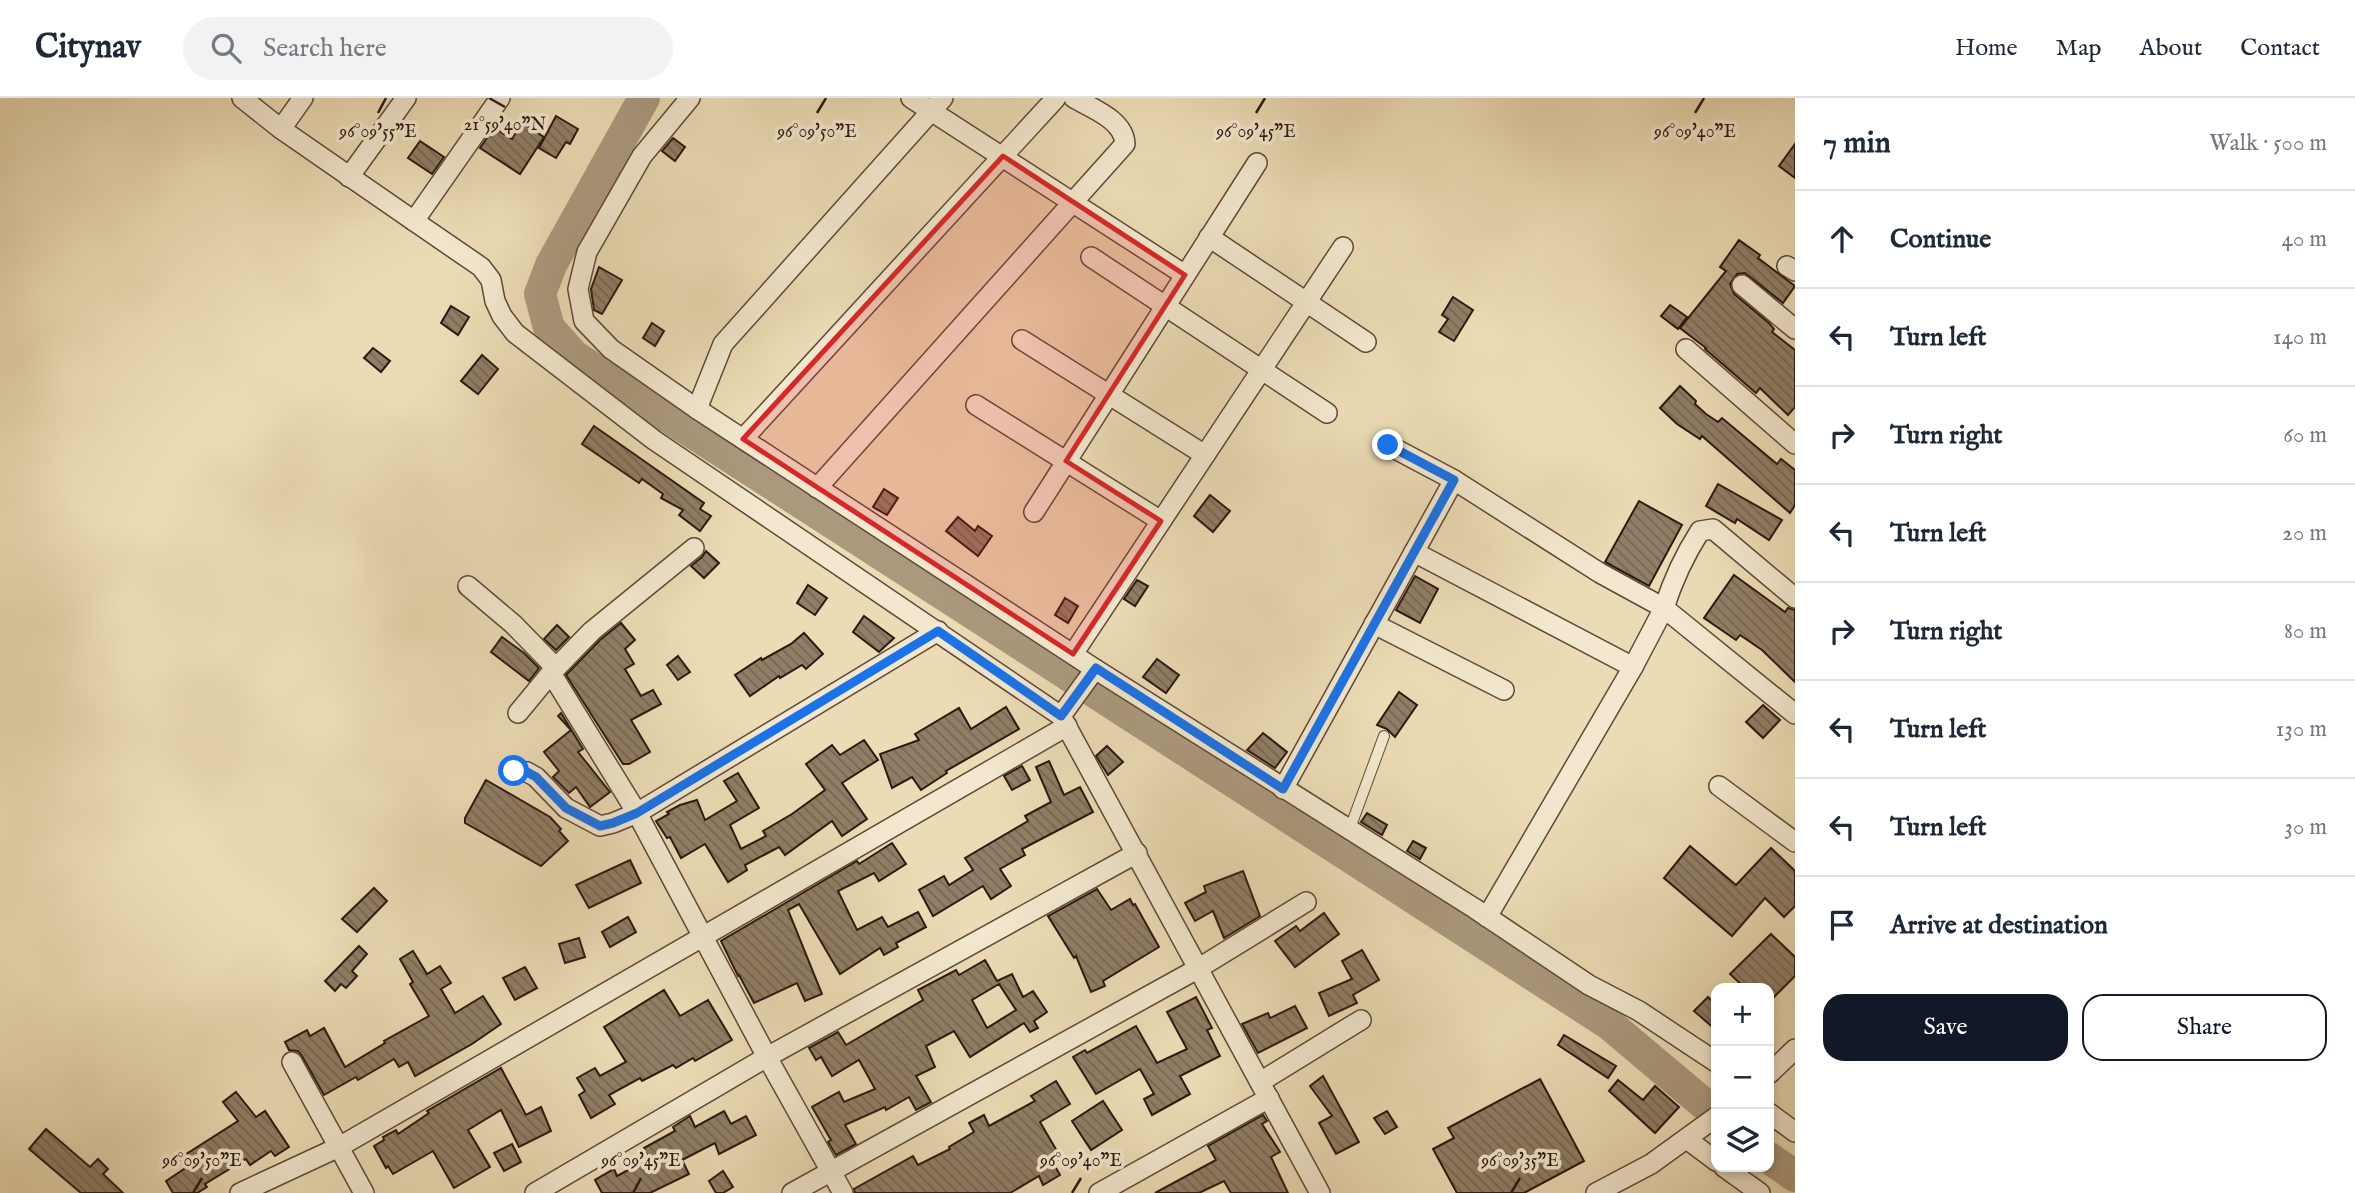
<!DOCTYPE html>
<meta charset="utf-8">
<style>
:root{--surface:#fff;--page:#f2f2f3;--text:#1f2937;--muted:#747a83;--line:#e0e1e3;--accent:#111827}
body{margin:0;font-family:"IM FELL English",serif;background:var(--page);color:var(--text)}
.controls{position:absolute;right:21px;bottom:21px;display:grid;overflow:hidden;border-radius:14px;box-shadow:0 4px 10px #0003}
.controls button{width:63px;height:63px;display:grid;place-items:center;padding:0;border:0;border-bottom:2px solid var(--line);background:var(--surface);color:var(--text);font:35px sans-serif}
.stop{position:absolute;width:21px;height:21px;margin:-16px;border:5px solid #1a73e8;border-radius:50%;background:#fff}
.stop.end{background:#1a73e8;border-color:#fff;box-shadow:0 2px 7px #0008}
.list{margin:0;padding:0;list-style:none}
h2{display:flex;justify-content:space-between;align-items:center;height:91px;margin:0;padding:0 28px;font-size:30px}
h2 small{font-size:23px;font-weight:400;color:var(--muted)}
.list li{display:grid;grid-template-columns:46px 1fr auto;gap:21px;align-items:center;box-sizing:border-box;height:98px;padding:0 28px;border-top:2px solid var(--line)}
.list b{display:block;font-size:26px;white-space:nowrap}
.list em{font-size:23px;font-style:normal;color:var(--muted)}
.actions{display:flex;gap:14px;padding:21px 28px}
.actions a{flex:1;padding:16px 0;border:2px solid var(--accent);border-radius:21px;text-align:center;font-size:24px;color:var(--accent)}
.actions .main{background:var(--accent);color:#fff}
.icon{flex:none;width:38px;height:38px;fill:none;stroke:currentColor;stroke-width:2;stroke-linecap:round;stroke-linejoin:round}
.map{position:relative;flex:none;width:1795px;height:1095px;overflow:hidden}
header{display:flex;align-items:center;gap:42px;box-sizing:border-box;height:98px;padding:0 35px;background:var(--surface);border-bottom:2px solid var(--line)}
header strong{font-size:33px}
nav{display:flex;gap:38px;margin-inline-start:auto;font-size:24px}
.search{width:490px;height:63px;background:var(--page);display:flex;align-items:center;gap:18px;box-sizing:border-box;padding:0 24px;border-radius:38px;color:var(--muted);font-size:26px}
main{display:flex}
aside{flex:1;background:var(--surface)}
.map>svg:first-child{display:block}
</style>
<header>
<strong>Citynav</strong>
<div class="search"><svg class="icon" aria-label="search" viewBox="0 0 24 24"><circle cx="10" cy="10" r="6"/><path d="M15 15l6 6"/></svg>Search here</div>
<nav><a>Home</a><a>Map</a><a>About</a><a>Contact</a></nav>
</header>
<main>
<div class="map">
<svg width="1795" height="1095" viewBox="0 0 1795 1095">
<defs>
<pattern id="building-back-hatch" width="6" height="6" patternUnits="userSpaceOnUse" patternTransform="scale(1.75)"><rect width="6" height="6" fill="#907e66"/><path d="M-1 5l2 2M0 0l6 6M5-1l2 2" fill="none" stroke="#766653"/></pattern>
</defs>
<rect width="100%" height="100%" fill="#ecdcb5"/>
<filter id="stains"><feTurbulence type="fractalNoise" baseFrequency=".00286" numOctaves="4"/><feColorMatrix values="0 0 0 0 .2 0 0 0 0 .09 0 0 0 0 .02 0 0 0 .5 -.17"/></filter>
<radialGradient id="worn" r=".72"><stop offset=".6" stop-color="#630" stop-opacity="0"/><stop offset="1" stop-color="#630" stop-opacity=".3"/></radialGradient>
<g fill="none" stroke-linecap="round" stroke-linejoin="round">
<g stroke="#ab997d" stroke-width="32">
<polyline points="644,0 551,167 540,196 549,230 574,258 1609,926 1716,1016"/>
<polyline points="1769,1060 1795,1078"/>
</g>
</g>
<g fill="url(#building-back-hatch)" stroke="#2c1810" stroke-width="2" fill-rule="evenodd">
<polygon points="556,18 578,31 570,46 566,44 556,60 539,50"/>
<polygon points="522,25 544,39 520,76 480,50 494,30 512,41"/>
<polygon points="673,40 685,49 675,63 662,53"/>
<polygon points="420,43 444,59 432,76 408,60"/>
<polygon points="1795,46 1795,80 1779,68"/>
<polygon points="1739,142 1760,157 1758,160 1795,188 1783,205 1745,175 1737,176 1730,186 1734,196 1769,225 1774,231 1772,234 1795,252 1795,309 1788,317 1760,290 1756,295 1705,251 1706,250 1680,230 1726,173 1720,169"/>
<polygon points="599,169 622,182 602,216 594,212 591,191"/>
<polygon points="1453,199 1473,212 1454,243 1439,234 1448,221 1442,217"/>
<polygon points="1670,207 1687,219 1678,231 1661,218"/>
<polygon points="451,208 469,219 458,237 441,225"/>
<polygon points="652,225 664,233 655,248 643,240"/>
<polygon points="373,250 390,263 381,274 364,260"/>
<polygon points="482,257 498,271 478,296 461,283"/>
<polygon points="1680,288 1696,303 1695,306 1706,316 1718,324 1722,320 1777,366 1781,361 1795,372 1795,407 1790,415 1702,338 1700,341 1677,326 1660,310"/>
<polygon points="594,328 704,405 700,411 711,418 700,433 679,417 683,412 661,400 663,396 642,381 639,385 582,346"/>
<polygon points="1718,386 1782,422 1769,442 1737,421 1735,425 1706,408"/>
<polygon points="884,391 898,400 887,417 873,409"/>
<polygon points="1210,397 1230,413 1213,434 1194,418"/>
<polygon points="1639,403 1682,427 1649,488 1605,464"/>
<polygon points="958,419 975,433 978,428 992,438 978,458 946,433"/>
<polygon points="706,453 719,465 704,480 691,468 702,459"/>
<polygon points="1734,477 1785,514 1788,510 1795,512 1795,584 1762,552 1740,537 1736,542 1704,520"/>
<polygon points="1415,478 1438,491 1420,525 1396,512"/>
<polygon points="1137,482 1148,488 1135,508 1124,501"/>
<polygon points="808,487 827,500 815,517 797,505"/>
<polygon points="1065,500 1078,508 1068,525 1055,517"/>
<polygon points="864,518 894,540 879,554 853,534"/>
<polygon points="621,525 635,542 625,551 634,566 625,571 641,598 653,592 661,606 631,622 650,654 629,666 623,666 566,577 600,542"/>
<polygon points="557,527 569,539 556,552 544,541"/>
<polygon points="804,535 823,556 806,571 802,567 780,580 779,578 750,598 735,577 761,560 762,562 791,546"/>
<polygon points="502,539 524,555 539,570 529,583 491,554"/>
<polygon points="678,558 690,574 678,582 667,567"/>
<polygon points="1157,561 1179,577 1166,595 1143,579"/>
<polygon points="1399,594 1417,607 1395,639 1387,631 1377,627"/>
<polygon points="1763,607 1780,622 1763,640 1746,624"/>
<polygon points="1006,609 1019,631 946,673 947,675 921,692 912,679 892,690 880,656 919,642 915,636 959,610 971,631"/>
<polygon points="561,615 583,651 578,654 610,694 590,709 576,689 569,695 553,679 559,673 544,654 571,632 558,618"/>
<polygon points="1263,635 1287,654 1275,670 1247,652"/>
<polygon points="864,642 878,662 842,685 867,721 842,738 832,723 785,757 779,749 745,767 747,772 728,784 705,746 681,760 670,739 667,740 656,723 669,716 667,714 680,707 697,702 705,722 737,703 724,683 738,675 759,710 730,727 741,751 766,738 763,733 792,716 825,692 806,666 832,647 840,657"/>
<polygon points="1107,648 1123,664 1108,677 1096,658"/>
<polygon points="1049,663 1064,697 1080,689 1093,714 1022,751 1025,757 1000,771 1011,788 991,801 983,788 933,818 919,792 944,778 949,787 973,772 965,760 1028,723 1025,718 1051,704 1036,669"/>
<polygon points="1022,668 1030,682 1012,692 1004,678"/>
<polygon points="486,682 550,719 561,731 559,733 568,743 541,768 465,725 465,720"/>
<polygon points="1367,715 1387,727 1382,737 1361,724"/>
<polygon points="1413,743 1426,750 1420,761 1407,753"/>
<polygon points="892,745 906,766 879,783 874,775 838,793 857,832 882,819 888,829 918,814 926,829 896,845 898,849 884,857 880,850 840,876 799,806 788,812 822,896 805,903 797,885 754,905 739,877 738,878 721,843 857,763 859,766"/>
<polygon points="1690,748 1736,787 1771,750 1795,773 1795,808 1784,819 1765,800 1732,838 1664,780"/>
<polygon points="630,762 641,785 589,810 576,787"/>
<polygon points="1243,773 1260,818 1224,840 1213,813 1195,823 1185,805 1206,794 1204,788"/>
<polygon points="374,790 387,803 357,834 342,821"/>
<polygon points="1097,791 1111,812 1130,801 1133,807 1135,806 1159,849 1103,883 1105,888 1091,894 1076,858 1074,860 1048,818"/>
<polygon points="1324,815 1339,836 1295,869 1275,843 1296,828 1300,833"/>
<polygon points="628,819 636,834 610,849 602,834"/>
<polygon points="1771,836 1795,859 1795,878 1769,904 1769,890 1745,890 1730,876"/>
<polygon points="579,840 585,859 565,865 559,846"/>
<polygon points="359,848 367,856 352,873 357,878 346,890 341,886 335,893 325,883"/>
<polygon points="1362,852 1379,882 1353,897 1357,905 1329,918 1319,895 1352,881 1342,863"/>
<polygon points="413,853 427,876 440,868 451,885 441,891 455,915 483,898 501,926 472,946 415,978 408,964 399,969 394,961 358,982 356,979 324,997 302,958 298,953 289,952 285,944 307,932 310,938 324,930 345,969 385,945 384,943 429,918 410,886 413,884 400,861"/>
<path d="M985 862 997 883 1012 876 1023 899 1033 893 1047 914 1034 923 1038 930 1030 934 1024 925 970 959 954 933 926 948 935 969 916 978 931 1004 916 1012 909 999 886 1012 885 1009 845 1027 856 1046 836 1057 828 1044 831 1042 812 1009 839 994 844 1004 875 991 859 962 832 978 821 959 816 962 809 950 838 934 846 947 923 902 918 892 956 872 959 877ZM999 886 1016 912 987 930 972 902Z"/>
<polygon points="525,869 537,890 515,902 503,880"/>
<polygon points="664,892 680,918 708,902 732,942 695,963 693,960 676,970 673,967 642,983 640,980 609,997 615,1006 591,1020 579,997 585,993 577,980 595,970 600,978 626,964 604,929"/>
<polygon points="1196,899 1212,930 1207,932 1220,958 1180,978 1190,996 1152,1017 1144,1001 1154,996 1140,971 1096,996 1073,959 1085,952 1087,955 1136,928 1157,965 1187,951 1167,914"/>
<polygon points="1708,899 1716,907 1716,932 1694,913"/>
<polygon points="1295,908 1307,930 1258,955 1242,926 1268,915 1270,920"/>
<polygon points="1564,937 1616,968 1608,980 1558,947"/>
<polygon points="501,970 526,1017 541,1009 551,1033 519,1049 501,1012 468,1032 490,1069 454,1090 433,1053 393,1076 388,1068 386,1070 374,1048 384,1042 383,1039 396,1032 398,1036 429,1015 427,1013"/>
<polygon points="1323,978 1359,1044 1336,1056 1319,1025 1332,1018 1310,988"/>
<polygon points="1540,981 1584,1063 1524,1095 1457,1095 1433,1051 1454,1040 1448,1030"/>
<polygon points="1618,982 1643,1002 1655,988 1679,1009 1655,1035 1609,993"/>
<polygon points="1056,983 1070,1006 1040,1024 1061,1060 1053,1065 1060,1077 1043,1087 1039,1078 1010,1095 855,1095 854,1091 913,1058 918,1067 950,1051 949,1049 974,1034 969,1025 984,1017 989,1028 1035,1003 1031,998"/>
<polygon points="236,994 256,1019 265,1013 289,1049 275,1058 271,1053 250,1067 246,1061 205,1086 207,1089 197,1095 173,1095 166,1083 187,1069 180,1060 238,1023 223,1004"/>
<polygon points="1103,1003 1122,1032 1091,1052 1072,1023"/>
<polygon points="724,1013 731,1026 746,1018 756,1037 719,1056 715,1045 682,1062 689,1076 650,1095 602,1095 595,1082 614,1071 617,1078 649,1061 644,1050 675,1033 673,1029 690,1018 695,1029"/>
<polygon points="1387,1013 1397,1029 1385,1036 1374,1020"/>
<polygon points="1263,1017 1267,1023 1262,1026 1280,1054 1271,1059 1288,1095 1231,1095 1224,1083 1199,1095 1155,1095 1216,1062 1208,1048"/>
<polygon points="46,1031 90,1069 98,1061 108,1071 103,1076 123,1095 81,1095 29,1051"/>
<polygon points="512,1046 521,1064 504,1073 494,1055"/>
<polygon points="723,1073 733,1089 723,1095 716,1095 709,1083"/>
</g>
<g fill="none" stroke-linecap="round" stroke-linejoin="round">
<defs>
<polyline id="service" points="1349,733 1384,638"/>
<g id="minor">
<polyline points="242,0 281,31 414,123"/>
<polyline points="500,0 414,123 481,169 491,182 495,203 502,218 515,235 654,342 1061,618 1320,1095"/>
<polyline points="690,0 642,58 587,154 578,191 584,223 611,251 697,311 1095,571 1474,810 1589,887 1639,913 1716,964"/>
<polyline points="911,0 1185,177"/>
<polyline points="281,31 303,0"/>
<polyline points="349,79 406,0"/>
<polyline points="1209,139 1366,244"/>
<polyline points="1091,159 1327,315"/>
<polyline points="1787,168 1795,173"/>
<polyline points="1742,187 1795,231"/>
<polyline points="1022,242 1205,357"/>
<polyline points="1686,251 1795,346"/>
<polyline points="976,307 1161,423"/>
<polyline points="697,311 723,246 943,0"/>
<polyline points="743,341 1056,0"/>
<polyline points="1388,347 1454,382 1600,475 1664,510 1633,569 1487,819"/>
<path d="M817 390 1125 46C1124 22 1093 11 1074 0"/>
<polyline points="1034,414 1257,65"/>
<polyline points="1414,454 1633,569"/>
<polyline points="468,488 513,526 556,570"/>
<path d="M1795 500 1713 431 1700 433C1684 458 1673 482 1664 510L1795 616"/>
<polyline points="1374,526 1504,592"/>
<polyline points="1073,556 1343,149"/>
<polyline points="551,575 637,715 767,959 843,1095"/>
<polyline points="518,615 551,575 592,533 694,450"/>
<polyline points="1061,618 1095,571"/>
<polyline points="514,673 527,674 536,679 566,710 600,728 613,725 637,715 938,533"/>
<polyline points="1719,688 1795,744"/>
<polyline points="1283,691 1454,382"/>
<polyline points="292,964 364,1095"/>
<polyline points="1769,976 1795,951"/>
<polyline points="1260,984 1361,922"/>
<polyline points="1769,1015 1795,1034"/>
<polyline points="1688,1042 1716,1063"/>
<polyline points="1724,1069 1760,1095"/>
<polyline points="240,1095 339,1049 1067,628"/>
<polyline points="535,1095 767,959 1137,755"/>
<polyline points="792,1095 1199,870 1306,804"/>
<polyline points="1099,1095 1269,1000"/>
<polyline points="1596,1095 1651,1066 1716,1019"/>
</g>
</defs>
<use href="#service" stroke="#5c4939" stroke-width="12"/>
<use href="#minor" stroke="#5c4939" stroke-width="22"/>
<use href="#service" stroke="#f3e8cf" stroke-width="10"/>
<use href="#minor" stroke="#f3e8cf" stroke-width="19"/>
</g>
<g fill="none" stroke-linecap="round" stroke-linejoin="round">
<polyline stroke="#1a73e8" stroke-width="9" points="514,673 527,674 536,679 566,710 600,728 613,725 637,715 938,533 1061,618 1096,570 1283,691 1454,382 1388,347"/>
</g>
<path fill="#d62828" fill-opacity="0.2" stroke="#d62828" stroke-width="5" stroke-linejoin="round" d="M1003 58 1185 177 1066 363 1161 423 1073 556 743 341Z"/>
<path fill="none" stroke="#2c1810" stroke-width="2.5" d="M489 0 505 9M378 15 386 0M817 15 826 0M1256 15 1265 0M1695 15 1704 0M193 1095 202 1080M633 1095 641 1080M1072 1095 1081 1080M1511 1095 1520 1080"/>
<g font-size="18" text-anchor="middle" fill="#2c1810" stroke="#f3e8cf" stroke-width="7" stroke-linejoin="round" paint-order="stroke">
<text x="505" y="32">21°59'40"N</text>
<text x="378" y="39">96°09'55"E</text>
<text x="817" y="39">96°09'50"E</text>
<text x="1256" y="39">96°09'45"E</text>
<text x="1695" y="39">96°09'40"E</text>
<text x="202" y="1068">96°09'50"E</text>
<text x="641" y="1068">96°09'45"E</text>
<text x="1081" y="1068">96°09'40"E</text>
<text x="1520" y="1068">96°09'35"E</text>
</g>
<rect width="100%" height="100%" filter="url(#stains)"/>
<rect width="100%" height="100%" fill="url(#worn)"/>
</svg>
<div class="controls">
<button>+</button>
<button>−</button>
<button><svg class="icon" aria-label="layers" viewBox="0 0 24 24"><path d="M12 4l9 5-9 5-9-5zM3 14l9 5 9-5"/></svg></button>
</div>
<div class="stop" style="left:514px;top:673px"></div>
<div class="stop end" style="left:1388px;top:347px"></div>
</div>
<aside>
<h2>7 min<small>Walk · 500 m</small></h2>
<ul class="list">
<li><svg class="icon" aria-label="ahead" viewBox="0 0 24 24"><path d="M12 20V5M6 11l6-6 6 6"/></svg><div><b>Continue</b></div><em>40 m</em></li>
<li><svg class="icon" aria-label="left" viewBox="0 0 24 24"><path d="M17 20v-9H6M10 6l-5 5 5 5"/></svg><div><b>Turn left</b></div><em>140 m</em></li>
<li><svg class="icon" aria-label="right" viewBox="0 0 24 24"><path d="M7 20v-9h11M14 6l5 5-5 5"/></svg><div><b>Turn right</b></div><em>60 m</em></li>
<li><svg class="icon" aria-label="left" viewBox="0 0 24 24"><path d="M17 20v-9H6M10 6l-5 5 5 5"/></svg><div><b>Turn left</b></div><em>20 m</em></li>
<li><svg class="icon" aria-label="right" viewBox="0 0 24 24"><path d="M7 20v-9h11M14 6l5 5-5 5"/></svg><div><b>Turn right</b></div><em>80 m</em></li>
<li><svg class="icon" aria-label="left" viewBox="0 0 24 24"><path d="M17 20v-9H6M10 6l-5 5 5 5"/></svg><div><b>Turn left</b></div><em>130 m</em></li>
<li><svg class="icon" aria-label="left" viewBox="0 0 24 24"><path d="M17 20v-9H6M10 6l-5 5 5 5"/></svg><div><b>Turn left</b></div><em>30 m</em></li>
<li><svg class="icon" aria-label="arrive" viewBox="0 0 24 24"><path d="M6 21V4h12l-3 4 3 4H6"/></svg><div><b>Arrive at destination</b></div></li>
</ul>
<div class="actions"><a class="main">Save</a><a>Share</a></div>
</aside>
</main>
